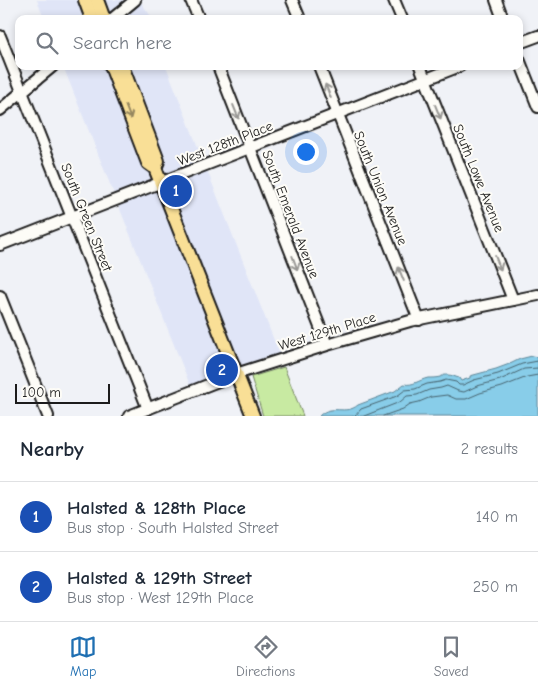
<!DOCTYPE html>
<meta charset="utf-8">
<style>
:root{--surface:#fff;--page:#f6f6f7;--text:#1f2937;--muted:#747a83;--line:#e0e1e3;--accent:#1f6fb2}
body{margin:0;font-family:"Comic Neue",sans-serif;background:var(--page);color:var(--text)}
.scale{position:absolute;left:15px;bottom:12px;width:95px;box-sizing:border-box;padding-left:5px;border:2px solid #1c1c1c;border-top:0;font-size:14px;line-height:18px;white-space:nowrap;color:#1c1c1c;-webkit-text-stroke:4px #fdfcf7;paint-order:stroke}
.you{position:absolute;left:305px;top:151px;width:18px;height:18px;margin:-12px;border:4px solid #fff;border-radius:50%;background:#1a73e8;box-shadow:0 0 0 8px #1a73e833}
.badge{display:grid;place-items:center;width:32px;height:32px;border-radius:50%;background:var(--accent);color:#fff;font-size:16px;font-weight:700}
.pin{position:absolute;translate:-50% -50%;border:2px solid #fff;box-shadow:0 1px 5px #0006}
.list{margin:0;padding:0;list-style:none}
h2{display:flex;justify-content:space-between;align-items:center;height:65px;margin:0;padding:0 20px;font-size:21px}
h2 small{font-size:16px;font-weight:400;color:var(--muted)}
.list li{display:grid;grid-template-columns:32px 1fr auto;gap:15px;align-items:center;box-sizing:border-box;height:70px;padding:0 20px;border-top:1px solid var(--line)}
.list b{display:block;font-size:19px;white-space:nowrap}
.list p{margin:0;font-size:16px;white-space:nowrap;color:var(--muted)}
.list em{font-size:16px;font-style:normal;color:var(--muted)}
.icon{flex:none;width:28px;height:28px;fill:none;stroke:currentColor;stroke-width:2;stroke-linecap:round;stroke-linejoin:round}
.map{position:relative;flex:none;width:538px;height:416px;overflow:hidden}
.search{position:absolute;background:var(--surface);box-shadow:0 2px 8px #0003;left:15px;right:15px;top:15px;height:55px;display:flex;align-items:center;gap:12px;box-sizing:border-box;padding:0 18px;border-radius:10px;color:var(--muted);font-size:19px}
.sheet{height:205px;background:var(--surface)}
nav{display:flex;justify-content:space-around;align-items:center;box-sizing:border-box;height:70px;border-top:1px solid var(--line);background:var(--surface);font-size:14px;color:var(--muted)}
nav a{display:grid;justify-items:center;gap:2px}
nav .on{color:var(--accent)}
.map>svg:first-child{display:block}
</style>
<div class="map">
<svg width="538" height="416" viewBox="0 0 538 416">
<rect width="100%" height="100%" fill="#f0f2f7"/>
<filter id="ink" filterUnits="userSpaceOnUse"><feTurbulence type="fractalNoise" baseFrequency=".02" numOctaves="2"/><feDisplacementMap in="SourceGraphic" scale="10" xChannelSelector="R" yChannelSelector="G"/><feConvolveMatrix kernelMatrix="1 2 1 2 8 2 1 2 1" color-interpolation-filters="sRGB"/></filter>
<g filter="url(#ink)">
<g fill="#e0e5f7">
<polygon points="37,0 140,0 142,4 153,19 44,19"/>
<polygon points="63,66 166,66 281,358 192,390"/>
</g>
<polygon fill="#c8eaa2" stroke="#72835f" points="284,367 303,416 263,416 251,377"/>
<path fill="#88cde9" stroke="#5d8697" d="M532 356 538 357V416H319C332 403 345 416 358 405L395 391 404 384C413 386 419 380 428 378 432 378 436 378 440 377 445 375 443 375 448 375 452 375 455 377 459 378L461 381 470 378V376L496 369 512 363 520 359Z"/>
<g fill="none" stroke-linecap="round" stroke-linejoin="round">
<g stroke="#47636e" stroke-width="1">
<polyline points="355,416 361,409 397,396 405,390 415,389 427,384 440,382 446,380 456,382 459,385 463,385 474,380 498,374 522,364 538,361"/>
<polyline points="364,416 400,402 407,396 417,395 429,390 441,388 447,386 458,391 464,392 477,386 500,380 524,369 538,368"/>
<polyline points="383,416 403,409 410,404 419,402 431,397 447,395 456,399 466,399 480,393 502,387 527,377 538,375"/>
</g>
<defs>
<g id="minor">
<polyline points="191,0 199,19"/>
<polyline points="292,0 300,19"/>
<polyline points="394,0 402,19"/>
<polyline points="496,0 503,19"/>
<polyline points="112,19 135,0"/>
<polyline points="0,36 148,409"/>
<polyline points="519,43 538,36"/>
<polyline points="519,59 538,107"/>
<polyline points="218,66 327,345"/>
<polyline points="319,66 419,320"/>
<polyline points="420,66 513,300"/>
<polyline points="0,110 53,66"/>
<polyline points="0,245 460,66"/>
<polyline points="0,296 48,416"/>
<polyline points="129,416 236,374 327,345 410,321 538,295"/>
</g>
<g id="major">
<polyline points="85,0 92,19"/>
<polyline points="97,0 104,19"/>
<polyline points="111,66 148,163 155,168 253,416"/>
<polyline points="122,66 158,161 155,168"/>
</g>
</defs>
<use href="#minor" stroke="#1c1c1c" stroke-width="14"/>
<use href="#major" stroke="#1c1c1c" stroke-width="16"/>
<use href="#minor" stroke="#fdfcf7" stroke-width="10"/>
<use href="#major" stroke="#f9df96" stroke-width="12"/>
</g>
<defs><path id="oneway-shaft" d="M-6 0H5M1.5-3L5.5 0L1.5 3" fill="none" stroke-width="1.6" stroke-linecap="round" stroke-linejoin="round" transform="scale(1.25)"/></defs>
<g stroke="#989794">
<use href="#oneway-shaft" transform="translate(328 91) rotate(-112)"/>
<use href="#oneway-shaft" transform="translate(236 112) rotate(68)"/>
<use href="#oneway-shaft" transform="translate(438 112) rotate(68)"/>
<use href="#oneway-shaft" transform="translate(295 263) rotate(69)"/>
<use href="#oneway-shaft" transform="translate(498 263) rotate(68)"/>
<use href="#oneway-shaft" transform="translate(401 274) rotate(-112)"/>
</g>
<use stroke="#96875f" href="#oneway-shaft" transform="translate(128 112) rotate(69)"/>
</g>
<g text-anchor="middle" stroke-width="4" stroke-linejoin="round" paint-order="stroke">
<g font-size="14" fill="#1c1c1c" stroke="#fdfcf7">
<text transform="translate(225 143) rotate(-21)" y="5">West 128th Place</text>
<text transform="translate(479 178) rotate(68)" y="5">South Lowe Avenue</text>
<text transform="translate(381 188) rotate(68)" y="5">South Union Avenue</text>
<text transform="translate(291 214) rotate(69)" y="5">South Emerald Avenue</text>
<text transform="translate(87 217) rotate(68)" y="5">South Green Street</text>
<text transform="translate(327 331) rotate(-17)" y="5">West 129th Place</text>
</g>
</g>
</svg>
<div class="scale">100 m</div>
<div class="you"></div>
<div class="pin badge" style="left:176px;top:191px;background:#1a4fb4">1</div>
<div class="pin badge" style="left:222px;top:370px;background:#1a4fb4">2</div>
<div class="search"><svg class="icon" aria-label="search" viewBox="0 0 24 24"><circle cx="10" cy="10" r="6"/><path d="M15 15l6 6"/></svg>Search here</div>
</div>
<section class="sheet">
<h2>Nearby<small>2 results</small></h2>
<ul class="list">
<li><span class="badge" style="background:#1a4fb4">1</span><div><b>Halsted &amp; 128th Place</b><p>Bus stop · South Halsted Street</p></div><em>140 m</em></li>
<li><span class="badge" style="background:#1a4fb4">2</span><div><b>Halsted &amp; 129th Street</b><p>Bus stop · West 129th Place</p></div><em>250 m</em></li>
</ul>
</section>
<nav>
<a class="on"><svg class="icon" aria-label="map" viewBox="0 0 24 24"><path d="M3 6l6-2 6 2 6-2v14l-6 2-6-2-6 2zM9 4v14M15 6v14"/></svg>Map</a>
<a><svg class="icon" aria-label="directions" viewBox="0 0 24 24"><path d="M12 3l9 9-9 9-9-9zM9 14v-3h6M13 9l2 2-2 2"/></svg>Directions</a>
<a><svg class="icon" aria-label="saved" viewBox="0 0 24 24"><path d="M7 4h10v16l-5-4-5 4z"/></svg>Saved</a>
</nav>
